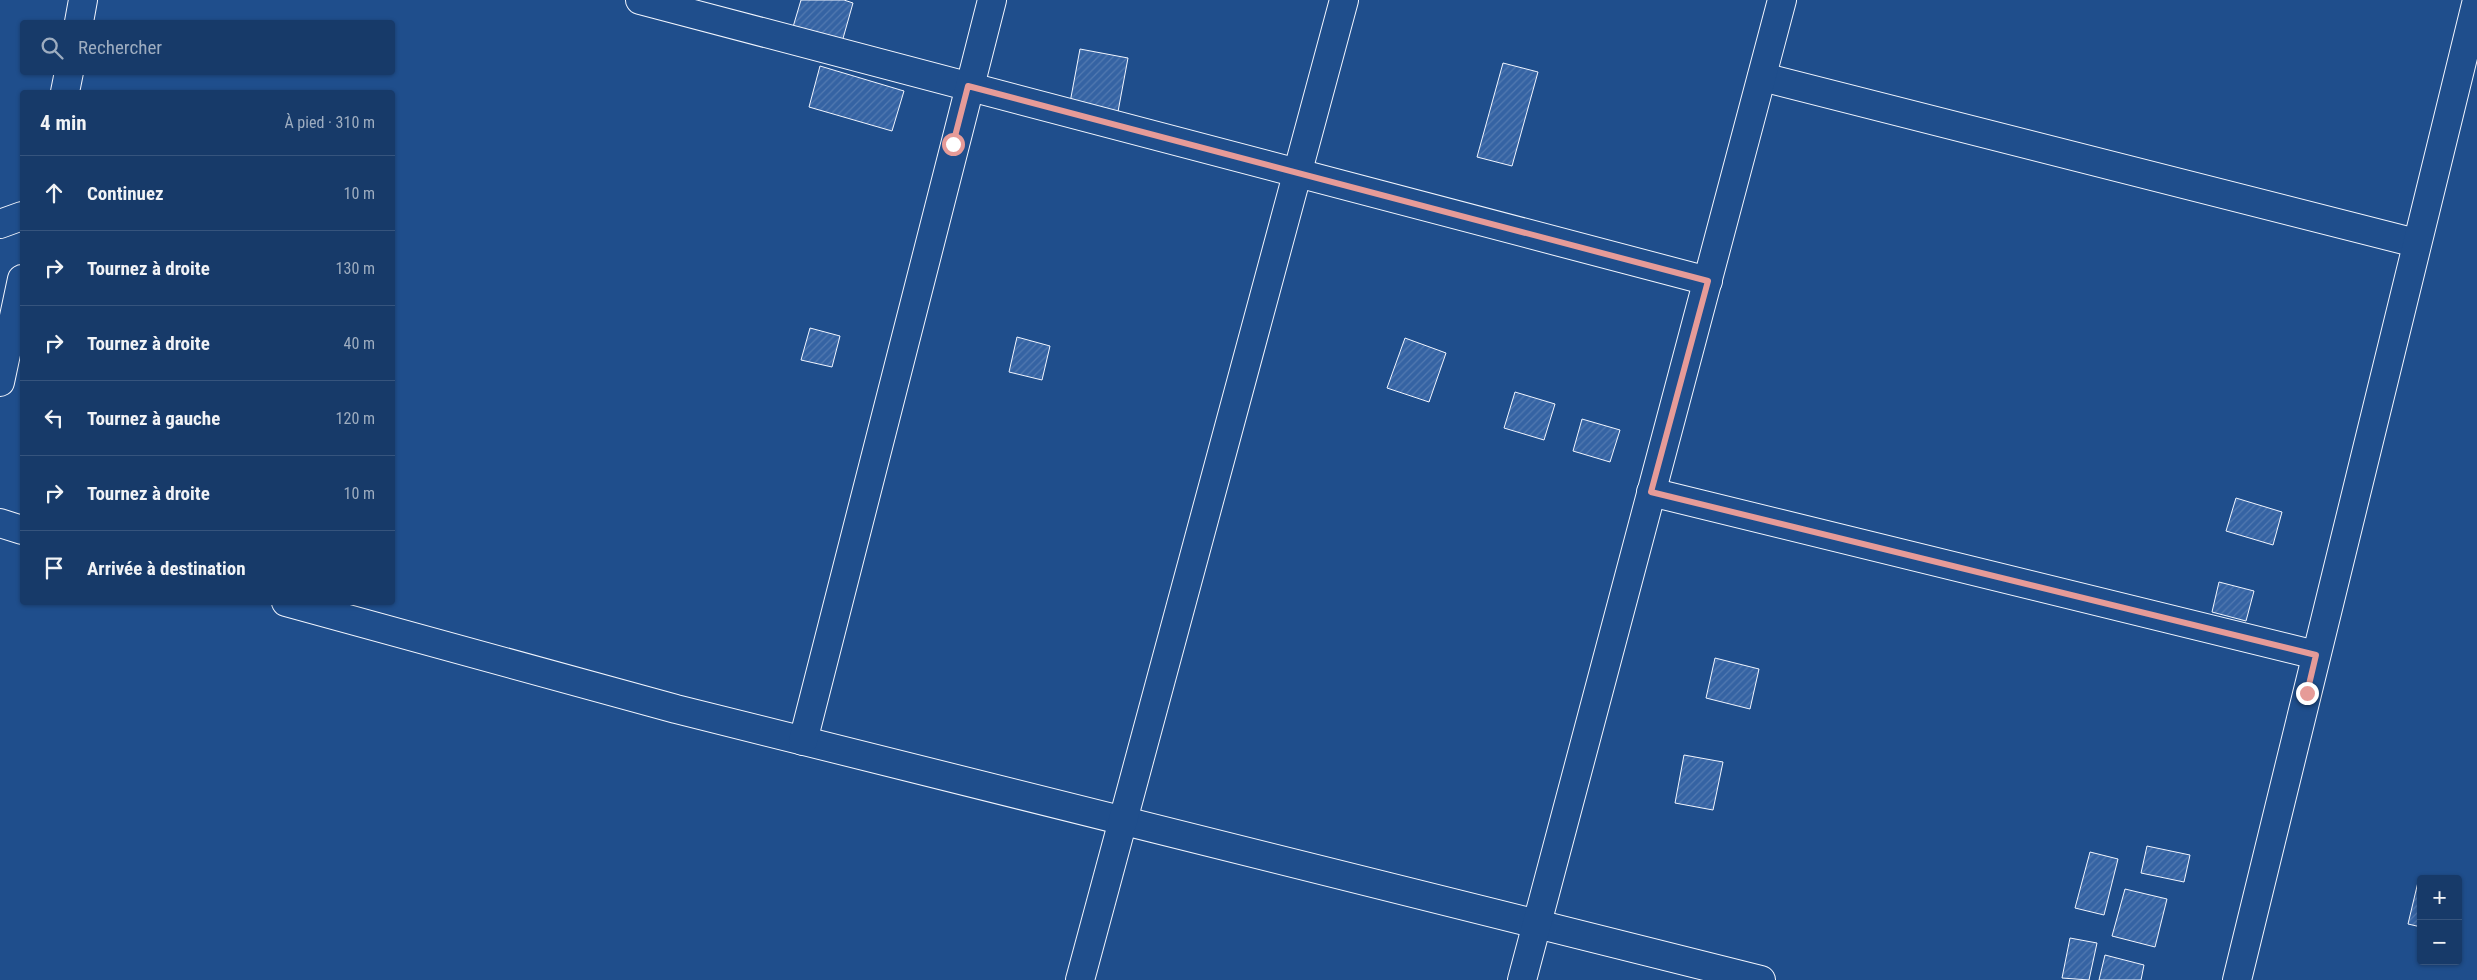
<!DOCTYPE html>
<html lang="fr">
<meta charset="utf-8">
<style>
:root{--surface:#173a69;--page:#20416f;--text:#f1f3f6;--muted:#9eadc0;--line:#36547d}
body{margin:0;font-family:"Roboto Condensed",sans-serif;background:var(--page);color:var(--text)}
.controls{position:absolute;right:15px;bottom:15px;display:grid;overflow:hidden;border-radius:5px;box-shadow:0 1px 4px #0004}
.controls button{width:45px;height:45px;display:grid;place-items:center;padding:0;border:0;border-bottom:1px solid var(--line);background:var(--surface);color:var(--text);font:25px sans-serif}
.stop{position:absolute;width:15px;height:15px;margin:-11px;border:4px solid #e69b98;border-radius:50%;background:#fff}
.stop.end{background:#e69b98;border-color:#fff;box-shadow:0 1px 5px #0008}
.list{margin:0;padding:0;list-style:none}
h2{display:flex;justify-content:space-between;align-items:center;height:65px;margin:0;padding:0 20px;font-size:21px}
h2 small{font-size:16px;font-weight:400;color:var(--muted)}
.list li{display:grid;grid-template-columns:32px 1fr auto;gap:15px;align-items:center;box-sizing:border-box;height:75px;padding:0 20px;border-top:1px solid var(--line)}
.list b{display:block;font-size:19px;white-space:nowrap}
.list em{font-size:16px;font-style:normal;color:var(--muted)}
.icon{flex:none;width:28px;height:28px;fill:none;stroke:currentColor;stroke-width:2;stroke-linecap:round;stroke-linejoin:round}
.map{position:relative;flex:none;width:2477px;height:980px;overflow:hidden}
.search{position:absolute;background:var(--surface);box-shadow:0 1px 4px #0004;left:20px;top:20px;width:375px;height:55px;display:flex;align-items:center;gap:12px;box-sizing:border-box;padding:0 18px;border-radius:5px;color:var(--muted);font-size:19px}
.panel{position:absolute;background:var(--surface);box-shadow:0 1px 4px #0004;left:20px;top:90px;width:375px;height:515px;border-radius:5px}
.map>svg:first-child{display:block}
</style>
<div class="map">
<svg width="2477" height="980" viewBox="0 0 2477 980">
<defs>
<pattern id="building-hatch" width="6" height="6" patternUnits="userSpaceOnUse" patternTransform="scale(1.25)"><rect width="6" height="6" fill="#3563a3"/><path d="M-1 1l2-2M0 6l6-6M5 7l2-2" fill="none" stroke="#537ab1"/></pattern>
</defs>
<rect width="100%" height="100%" fill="#1f4e8c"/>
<g fill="url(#building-hatch)" stroke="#f2f6ff">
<polygon points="801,0 844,0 853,3 842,42 793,27"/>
<polygon points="1080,49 1128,58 1117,117 1069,108"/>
<polygon points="1503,63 1538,72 1512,166 1477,157"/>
<polygon points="820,66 904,91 892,131 809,107"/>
<polygon points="810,328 840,336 832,367 801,360"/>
<polygon points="1017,337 1050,346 1042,380 1009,372"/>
<polygon points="1405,338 1446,353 1429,402 1387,388"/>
<polygon points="1515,392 1555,404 1544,440 1504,428"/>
<polygon points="1582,419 1620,430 1610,462 1573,451"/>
<polygon points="2236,498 2282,512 2273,545 2226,531"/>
<polygon points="2219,582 2254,591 2246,621 2212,612"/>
<polygon points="1715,658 1759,669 1750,709 1706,698"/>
<polygon points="1684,755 1723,762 1713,810 1675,803"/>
<polygon points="2147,846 2190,855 2184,882 2141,873"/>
<polygon points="2090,852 2118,859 2104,915 2075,908"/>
<polygon points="2418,882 2421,883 2421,927 2408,924"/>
<polygon points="2125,889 2167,899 2155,947 2112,936"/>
<polygon points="2070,938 2097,943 2089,980 2062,978"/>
<polygon points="2105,955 2144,965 2141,980 2099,980"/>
</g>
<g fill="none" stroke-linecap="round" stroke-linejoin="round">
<defs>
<g id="minor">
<polyline points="640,0 1708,281"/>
<polyline points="79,22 83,0"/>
<polyline points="1762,77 2416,243"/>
<polyline points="65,92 69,72"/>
<polyline points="0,224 22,216"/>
<polyline points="0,382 22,279"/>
<polyline points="1651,492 2316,655"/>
<polyline points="0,523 22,530"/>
<polyline points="286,602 676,709 1761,980"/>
<polyline points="803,741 992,0"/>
<polyline points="1080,980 1344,0"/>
<polyline points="1522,980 1782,0"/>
<polyline points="2237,980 2477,0"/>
</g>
</defs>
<use href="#minor" stroke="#f2f6ff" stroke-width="30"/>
<use href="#minor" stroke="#1f4e8c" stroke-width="28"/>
</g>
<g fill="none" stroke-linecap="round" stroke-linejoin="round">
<polyline stroke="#e69b98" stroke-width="6" points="953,144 968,86 1708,281 1651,492 2316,655 2307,693"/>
</g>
</svg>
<div class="controls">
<button>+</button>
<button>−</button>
</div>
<div class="stop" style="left:953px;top:144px"></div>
<div class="stop end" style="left:2307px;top:693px"></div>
<div class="search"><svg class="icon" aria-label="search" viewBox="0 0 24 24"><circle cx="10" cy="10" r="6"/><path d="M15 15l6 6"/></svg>Rechercher</div>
<section class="panel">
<h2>4 min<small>À pied · 310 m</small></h2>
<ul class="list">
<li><svg class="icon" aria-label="ahead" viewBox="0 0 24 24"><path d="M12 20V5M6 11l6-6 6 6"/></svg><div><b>Continuez</b></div><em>10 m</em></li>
<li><svg class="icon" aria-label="right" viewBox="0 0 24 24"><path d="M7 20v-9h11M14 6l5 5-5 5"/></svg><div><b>Tournez à droite</b></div><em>130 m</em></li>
<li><svg class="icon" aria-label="right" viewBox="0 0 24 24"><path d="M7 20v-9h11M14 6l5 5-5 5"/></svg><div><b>Tournez à droite</b></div><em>40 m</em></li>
<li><svg class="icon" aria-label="left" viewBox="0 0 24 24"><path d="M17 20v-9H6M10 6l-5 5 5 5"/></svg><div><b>Tournez à gauche</b></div><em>120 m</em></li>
<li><svg class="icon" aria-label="right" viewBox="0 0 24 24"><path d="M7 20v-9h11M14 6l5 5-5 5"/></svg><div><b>Tournez à droite</b></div><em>10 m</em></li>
<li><svg class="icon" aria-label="arrive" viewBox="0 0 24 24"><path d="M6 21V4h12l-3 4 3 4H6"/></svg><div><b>Arrivée à destination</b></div></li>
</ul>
</section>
</div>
